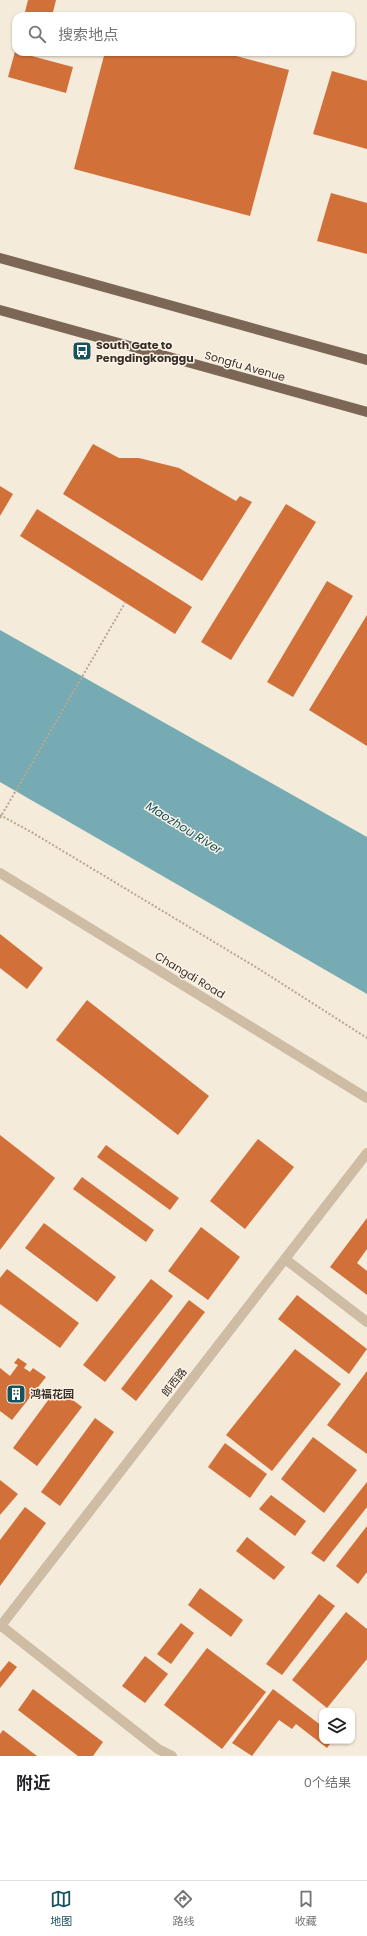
<!DOCTYPE html>
<html lang="zh">
<meta charset="utf-8">
<style>
:root{--surface:#fff;--page:#f2f2f2;--text:#202124;--muted:#757577;--line:#e0e0e0;--accent:#18525f}
body{margin:0;font-family:Poppins,"Noto Sans SC",sans-serif;background:var(--page);color:var(--text)}
.controls{position:absolute;right:12px;bottom:12px;display:grid;overflow:hidden;border-radius:8px;box-shadow:0 1px 3px #0004}
.controls button{width:36px;height:36px;display:grid;place-items:center;padding:0;border:0;border-bottom:1px solid var(--line);background:var(--surface);color:var(--text);font:20px sans-serif}
.list{margin:0;padding:0;list-style:none}
h2{display:flex;justify-content:space-between;align-items:center;height:52px;margin:0;padding:0 16px;font-size:17px}
h2 small{font-size:13px;font-weight:400;color:var(--muted)}
.icon{flex:none;width:22px;height:22px;fill:none;stroke:currentColor;stroke-width:2;stroke-linecap:round;stroke-linejoin:round}
.map{position:relative;flex:none;width:367px;height:1756px;overflow:hidden}
.search{position:absolute;background:var(--surface);box-shadow:0 1px 3px #0004;left:12px;right:12px;top:12px;height:44px;display:flex;align-items:center;gap:10px;box-sizing:border-box;padding:0 14px;border-radius:12px;color:var(--muted);font-size:15px}
.sheet{height:124px;background:var(--surface)}
nav{display:flex;justify-content:space-around;align-items:center;box-sizing:border-box;height:56px;border-top:1px solid var(--line);background:var(--surface);font-size:11px;color:var(--muted)}
nav a{display:grid;justify-items:center;gap:2px}
nav .on{color:var(--accent)}
.map>svg:first-child{display:block}
</style>
<div class="map">
<svg width="367" height="1756" viewBox="0 0 367 1756">
<rect width="100%" height="100%" fill="#f4ebda"/>
<polygon fill="#76abb4" points="0,630 367,837 367,994 0,782"/>
<g fill="#d2703a">
<polygon points="28,0 56,0 52,16 24,16"/>
<polygon points="16,48 16,52 24,52 24,54 73,67 66,93 8,77"/>
<polygon points="105,52 221,52 289,70 250,216 74,169"/>
<polygon points="332,71 367,81 367,149 313,134"/>
<polygon points="331,193 367,203 367,254 317,241"/>
<polygon points="93,444 119,458 139,458 179,468 236,501 240,496 252,502 202,581 63,494"/>
<polygon points="0,486 13,494 0,516"/>
<polygon points="286,504 316,522 231,660 201,642"/>
<polygon points="37,509 192,607 175,634 20,536"/>
<polygon points="327,581 353,596 293,697 267,682"/>
<polygon points="367,615 367,746 309,710"/>
<polygon points="0,934 43,968 27,989 0,968"/>
<polygon points="87,1000 209,1096 178,1135 56,1040"/>
<polygon points="0,1135 55,1178 0,1250"/>
<polygon points="258,1139 294,1167 245,1229 210,1201"/>
<polygon points="106,1145 179,1198 170,1210 97,1157"/>
<polygon points="82,1177 154,1230 146,1242 73,1189"/>
<polygon points="367,1218 367,1249 357,1263 367,1271 367,1295 330,1267"/>
<polygon points="44,1223 116,1277 97,1302 25,1248"/>
<polygon points="201,1227 240,1257 208,1300 168,1271"/>
<polygon points="7,1269 79,1323 60,1348 0,1304 0,1278"/>
<polygon points="151,1279 173,1296 105,1382 83,1365"/>
<polygon points="297,1295 367,1349 349,1374 278,1319"/>
<polygon points="189,1300 205,1312 136,1401 121,1389"/>
<polygon points="295,1349 341,1384 272,1471 226,1435"/>
<polygon points="18,1358 27,1364 24,1368 30,1372 33,1368 46,1377 12,1420 0,1411 0,1368 10,1376 18,1365 14,1363"/>
<polygon points="367,1371 367,1454 327,1425"/>
<polygon points="57,1388 82,1407 37,1466 13,1448"/>
<polygon points="95,1418 114,1432 60,1506 41,1492"/>
<polygon points="313,1437 357,1470 324,1513 281,1479"/>
<polygon points="225,1443 267,1474 250,1498 208,1467"/>
<polygon points="0,1480 18,1494 0,1515"/>
<polygon points="367,1482 367,1507 324,1562 311,1553"/>
<polygon points="271,1495 306,1521 295,1536 259,1509"/>
<polygon points="25,1507 46,1523 0,1586 0,1540"/>
<polygon points="367,1526 367,1572 358,1584 336,1566"/>
<polygon points="247,1537 285,1567 274,1580 236,1551"/>
<polygon points="200,1588 243,1620 231,1637 188,1605"/>
<polygon points="319,1594 335,1606 282,1675 266,1664"/>
<polygon points="346,1612 367,1629 367,1659 327,1708 292,1680"/>
<polygon points="181,1623 194,1633 171,1664 157,1654"/>
<polygon points="207,1648 266,1692 222,1749 164,1705"/>
<polygon points="145,1656 168,1674 145,1703 122,1686"/>
<polygon points="9,1661 17,1667 0,1688 0,1672"/>
<polygon points="33,1689 103,1742 93,1756 78,1756 18,1710"/>
<polygon points="273,1689 322,1726 322,1741 332,1741 327,1748 296,1724 292,1729 279,1720 252,1756 232,1743"/>
<polygon points="3,1730 37,1756 0,1756 0,1734"/>
</g>
<g fill="none" stroke-linecap="round" stroke-linejoin="round">
<polyline stroke="#baa68f" stroke-width="2" stroke-dasharray="2 2" stroke-linecap="butt" points="0,815 33,833 259,969 367,1038"/>
<g stroke="#cebca5" stroke-width="10">
<polyline points="0,873 367,1098"/>
<polyline points="285,1259 367,1322"/>
<polyline points="0,1625 158,1749 172,1756"/>
<polyline points="0,1627 367,1153"/>
</g>
<g stroke="#7c6756" stroke-width="10">
<polyline points="0,258 367,360"/>
<polyline points="0,310 367,412"/>
</g>
<polyline stroke="#baa68f" stroke-width="2" stroke-dasharray="2 2" stroke-linecap="butt" points="0,818 125,603"/>
</g>
<defs>
<symbol id="bus-square" viewBox="-11 -11 22 22"><rect x="-9" y="-9" width="18" height="18" rx="4" fill="#18525f" stroke="#fbf4e7"/><path d="M-5-6H5V4H4V6H2V4H-2V6H-4V4H-5ZM-3.5-4V0h7V-4ZM-3.5 1.2v1.5H-2V1.2ZM2 1.2v1.5H3.5V1.2Z" fill="#fff"/></symbol>
<symbol id="building-square" viewBox="-11 -11 22 22"><rect x="-9" y="-9" width="18" height="18" rx="4" fill="#18525f" stroke="#fbf4e7"/><path d="M-4-6H4V6H1V3H-1V6H-4ZM-2.5-4.3h1.7v1.8h-1.7ZM.8-4.3h1.7v1.8H.8ZM-2.5-1h1.7V.8h-1.7ZM.8-1h1.7V.8H.8Z" fill="#fff"/></symbol>
</defs>
<g fill-rule="evenodd">
<use href="#bus-square" x="71" y="340" width="22" height="22"/>
<use href="#building-square" x="5" y="1383" width="22" height="22"/>
</g>
<g text-anchor="middle" stroke-width="3" stroke-linejoin="round" paint-order="stroke">
<g font-size="11" font-weight="bold" fill="#392e27" stroke="#fbf4e7" text-anchor="start">
<text x="96" y="349">South Gate to<tspan x="96" dy="13">Pengdingkonggu</tspan></text>
<text x="30" y="1398">鸿福花园</text>
</g>
<g font-size="11" fill="#392e27" stroke="#fbf4e7">
<text transform="translate(245 366) rotate(16)" y="4">Songfu Avenue</text>
<text transform="translate(190 975) rotate(31)" y="4">Changdi Road</text>
<text transform="translate(174 1382) rotate(-52)" y="4">郎西路</text>
</g>
<g font-size="12" font-style="italic" fill="#18525f" stroke="#fbf4e7">
<text transform="translate(184 828) rotate(32)" y="4">Maozhou River</text>
</g>
</g>
</svg>
<div class="controls">
<button><svg class="icon" aria-label="layers" viewBox="0 0 24 24"><path d="M12 4l9 5-9 5-9-5zM3 14l9 5 9-5"/></svg></button>
</div>
<div class="search"><svg class="icon" aria-label="search" viewBox="0 0 24 24"><circle cx="10" cy="10" r="6"/><path d="M15 15l6 6"/></svg>搜索地点</div>
</div>
<section class="sheet">
<h2>附近<small>0个结果</small></h2>
<ul class="list">
</ul>
</section>
<nav>
<a class="on"><svg class="icon" aria-label="map" viewBox="0 0 24 24"><path d="M3 6l6-2 6 2 6-2v14l-6 2-6-2-6 2zM9 4v14M15 6v14"/></svg>地图</a>
<a><svg class="icon" aria-label="directions" viewBox="0 0 24 24"><path d="M12 3l9 9-9 9-9-9zM9 14v-3h6M13 9l2 2-2 2"/></svg>路线</a>
<a><svg class="icon" aria-label="saved" viewBox="0 0 24 24"><path d="M7 4h10v16l-5-4-5 4z"/></svg>收藏</a>
</nav>
